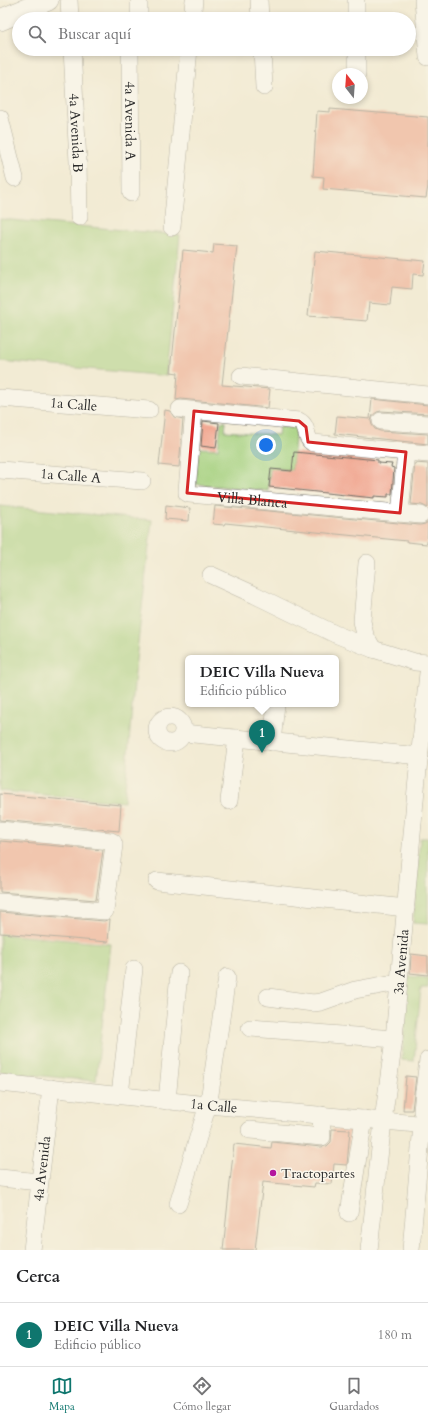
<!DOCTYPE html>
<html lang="es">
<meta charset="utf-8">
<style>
:root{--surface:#fff;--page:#f2f2f2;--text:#202124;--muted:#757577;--line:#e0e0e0;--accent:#0f766e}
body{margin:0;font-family:Cardo,serif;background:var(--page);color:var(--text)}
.compass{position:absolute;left:332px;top:68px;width:36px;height:36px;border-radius:50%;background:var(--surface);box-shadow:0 2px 6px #0003;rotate:343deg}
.you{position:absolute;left:266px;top:445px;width:14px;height:14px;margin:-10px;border:3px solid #fff;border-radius:50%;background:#1a73e8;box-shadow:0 0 0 6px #1a73e833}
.badge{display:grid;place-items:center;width:26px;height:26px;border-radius:50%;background:var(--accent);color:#fff;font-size:13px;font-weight:700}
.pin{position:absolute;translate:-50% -33px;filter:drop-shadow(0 1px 2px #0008)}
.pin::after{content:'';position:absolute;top:21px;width:14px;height:12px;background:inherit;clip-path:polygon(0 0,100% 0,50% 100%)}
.popup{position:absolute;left:185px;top:655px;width:154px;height:52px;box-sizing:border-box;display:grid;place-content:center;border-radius:6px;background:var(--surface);filter:drop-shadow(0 1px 3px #0005);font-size:13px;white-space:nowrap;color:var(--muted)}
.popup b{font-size:15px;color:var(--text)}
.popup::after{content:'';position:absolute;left:50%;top:100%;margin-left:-8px;border:8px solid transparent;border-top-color:var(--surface)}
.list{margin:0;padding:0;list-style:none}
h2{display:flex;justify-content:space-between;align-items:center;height:52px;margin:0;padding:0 16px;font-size:17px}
h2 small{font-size:13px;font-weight:400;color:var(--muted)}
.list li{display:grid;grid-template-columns:26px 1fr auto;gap:12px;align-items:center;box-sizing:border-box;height:64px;padding:0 16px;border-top:1px solid var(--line)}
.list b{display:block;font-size:15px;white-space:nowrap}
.list p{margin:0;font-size:13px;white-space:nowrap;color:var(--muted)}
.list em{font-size:13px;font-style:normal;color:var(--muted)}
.icon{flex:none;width:22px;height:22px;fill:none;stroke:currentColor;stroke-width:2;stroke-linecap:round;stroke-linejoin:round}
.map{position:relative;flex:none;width:428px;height:1250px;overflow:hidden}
.search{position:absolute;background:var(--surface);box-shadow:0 2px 6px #0003;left:12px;right:12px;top:12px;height:44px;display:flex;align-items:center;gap:10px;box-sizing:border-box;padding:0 14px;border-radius:22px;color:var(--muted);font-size:15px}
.sheet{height:116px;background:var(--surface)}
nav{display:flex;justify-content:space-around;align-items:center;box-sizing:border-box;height:56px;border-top:1px solid var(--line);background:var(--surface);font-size:11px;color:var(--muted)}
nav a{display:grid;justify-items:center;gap:2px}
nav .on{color:var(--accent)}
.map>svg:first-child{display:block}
</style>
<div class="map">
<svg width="428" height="1250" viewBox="0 0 428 1250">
<rect width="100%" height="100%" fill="#fbf7ec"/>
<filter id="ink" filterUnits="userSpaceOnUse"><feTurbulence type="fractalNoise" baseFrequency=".025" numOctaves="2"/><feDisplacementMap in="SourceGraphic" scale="8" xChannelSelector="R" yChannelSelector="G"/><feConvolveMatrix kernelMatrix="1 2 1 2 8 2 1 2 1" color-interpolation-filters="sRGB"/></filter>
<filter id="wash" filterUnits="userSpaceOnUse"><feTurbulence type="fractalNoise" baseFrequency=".012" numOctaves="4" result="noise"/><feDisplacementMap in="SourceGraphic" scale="16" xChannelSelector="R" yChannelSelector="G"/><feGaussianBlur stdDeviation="0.9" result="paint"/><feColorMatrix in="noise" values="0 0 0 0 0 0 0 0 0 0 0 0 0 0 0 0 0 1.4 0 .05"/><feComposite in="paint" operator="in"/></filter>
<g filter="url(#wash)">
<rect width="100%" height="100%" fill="#f2ebd4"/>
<g fill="#a3cf7c" stroke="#677d54">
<polygon points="0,219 180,235 166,376 0,361"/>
<polygon points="221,422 226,422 225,431 278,435 279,427 296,428 292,470 270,468 268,491 195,484 199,448 218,449"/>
<polygon points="0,506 152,520 136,660 124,802 0,791"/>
<polygon points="420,838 428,838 428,924 413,923"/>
<polygon points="0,934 111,944 96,1081 0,1072"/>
<polygon points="408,976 428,978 428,988 421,988 414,1061 402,1060"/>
</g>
<g id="blocks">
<g fill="#ef9981">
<polygon points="330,109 428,117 428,186 426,198 323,189 324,177 313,176 317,111 330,112"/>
<polygon points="214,244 237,246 222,385 270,389 268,408 181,399 176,400 178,373 171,372 183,250 213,253"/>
<polygon points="315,251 425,261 423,275 413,274 412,289 392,287 390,305 369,303 367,321 308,316"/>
<polygon points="372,399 428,405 428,414 381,411 377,412 373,415 371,421 372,425 375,429 380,431 428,434 428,444 335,434 337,416 370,419"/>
<polygon points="165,410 170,411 174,417 183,419 179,467 159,465"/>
<polygon points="203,421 219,423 216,448 201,446"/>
<polygon points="294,452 378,460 378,463 392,464 391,467 394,468 392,494 388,494 388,497 374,496 374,498 269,487 271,469 292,471"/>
<polygon points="415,463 428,464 428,508 422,505 411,504"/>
<polygon points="166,505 190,508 189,521 165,519"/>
<polygon points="215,506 420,525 425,524 428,522 427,544 407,542 407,541 225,523 224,525 213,524"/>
<polygon points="0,794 121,805 119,831 0,820"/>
<polygon points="0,841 103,850 96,900 0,892"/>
<polygon points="0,912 104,921 110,919 108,942 0,933"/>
<polygon points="411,954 428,956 428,975 410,973"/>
<polygon points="406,1076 416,1077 412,1110 403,1110"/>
<polygon points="332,1129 350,1130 347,1165 334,1164 332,1184 315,1183 314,1187 263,1182 255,1250 223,1250 234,1144 271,1148 272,1142 321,1147 327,1146 331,1142"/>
</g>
</g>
</g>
<g filter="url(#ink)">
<use href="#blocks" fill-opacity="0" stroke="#716e66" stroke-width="1"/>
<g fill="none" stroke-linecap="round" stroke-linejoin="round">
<defs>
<g id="minor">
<polyline points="69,0 70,19"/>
<polyline points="259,0 260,19"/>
<polyline points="356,0 356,19"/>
<polyline points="423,0 428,57"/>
<polyline points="139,19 139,0"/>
<polyline points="192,19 194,0"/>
<path id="s1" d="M72 49 78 162 79 217"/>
<path id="s2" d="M130 49 131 193"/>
<polyline points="262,49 264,87"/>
<polyline points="357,49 357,74"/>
<polyline points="0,118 15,178"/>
<polyline points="172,227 189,49"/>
<polyline points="241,376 428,395"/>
<path id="s3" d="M0 398 149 410"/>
<path d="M180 409 299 421C309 426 304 438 313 443L428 454"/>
<path id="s4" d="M194 411 187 490V493L189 494 421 515"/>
<polyline points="381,421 428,424"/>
<path id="s5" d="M0 470 142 481"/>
<polyline points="400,513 406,452"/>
<polyline points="367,563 362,621 365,635 373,649"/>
<polyline points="211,575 255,595 335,634 373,649 415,662 428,663"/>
<circle cx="170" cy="730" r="13"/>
<polyline points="183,733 420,756"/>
<polyline points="272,742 276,704"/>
<polyline points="229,801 237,738"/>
<polyline points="0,830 111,841 113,842 114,845 105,911 0,902"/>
<polyline points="157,881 406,908"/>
<polyline points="268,997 313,1003 321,1002 355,990 399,982"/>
<polyline points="250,1028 394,1039"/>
<path id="s6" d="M0 1083 208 1105 428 1125"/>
<polyline points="424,1091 428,1060"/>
<polyline points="428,1091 424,1091 422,1111 424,1113 428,1114"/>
<polyline points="120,1095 134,969"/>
<polyline points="167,1101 179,973"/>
<polyline points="250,1130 322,1137 321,1115"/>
<polyline points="0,1178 39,1182"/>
<polyline points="178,1204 209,1101 227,977"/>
<polyline points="349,1213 364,1119"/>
<path id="s7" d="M32 1250 51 1088"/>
<path id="s8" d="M369 1250 383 1121 394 1039 416 789 428 673"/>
<polyline points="411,1250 422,1125"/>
</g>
<polyline id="major" points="0,20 48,0"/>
</defs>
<use href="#minor" stroke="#716e66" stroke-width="18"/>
<use href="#major" stroke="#716e66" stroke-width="22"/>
<use href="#minor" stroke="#fff" stroke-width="17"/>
<use href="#major" stroke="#fff" stroke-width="21"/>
</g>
</g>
<path d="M0 0H428V1250H0ZM194 411 299 421 306 427 308 442 406 452 400 513 187 493Z" fill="#f2ebd4" fill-opacity=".55" fill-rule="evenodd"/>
<path fill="none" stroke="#d62828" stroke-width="3" stroke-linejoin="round" d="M194 411 299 421 306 427 308 442 406 452 400 513 187 493Z"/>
<circle fill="#b5179e" stroke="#fbf7ec" stroke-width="1.5" cx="273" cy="1173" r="4"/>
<g text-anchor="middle" stroke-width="3" stroke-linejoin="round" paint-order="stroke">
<g font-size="14" fill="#2b2b2b" stroke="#fbf7ec">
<text dy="5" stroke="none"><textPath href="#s2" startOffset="72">4a Avenida A</textPath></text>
<text dy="5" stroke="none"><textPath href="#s1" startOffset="84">4a Avenida B</textPath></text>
<text dy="5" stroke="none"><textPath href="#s3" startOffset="74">1a Calle</textPath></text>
<text dy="5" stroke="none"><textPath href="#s5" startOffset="71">1a Calle A</textPath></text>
<text dy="5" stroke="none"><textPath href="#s4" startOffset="148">Villa Blanca</textPath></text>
<text dy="5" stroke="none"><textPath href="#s8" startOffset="290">3a Avenida</textPath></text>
<text dy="5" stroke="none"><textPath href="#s6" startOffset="215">1a Calle</textPath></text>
<text dy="5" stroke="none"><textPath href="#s7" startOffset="82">4a Avenida</textPath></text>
</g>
<g font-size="14" fill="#2b2b2b" stroke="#fbf7ec" text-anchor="start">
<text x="281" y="1178">Tractopartes</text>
</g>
</g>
</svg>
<svg class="compass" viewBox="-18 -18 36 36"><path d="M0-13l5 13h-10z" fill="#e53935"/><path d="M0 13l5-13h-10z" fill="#757577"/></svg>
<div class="you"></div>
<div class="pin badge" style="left:262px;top:753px">1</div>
<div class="popup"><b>DEIC Villa Nueva</b>Edificio público</div>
<div class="search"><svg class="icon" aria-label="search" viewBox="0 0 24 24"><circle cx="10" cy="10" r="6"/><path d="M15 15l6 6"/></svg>Buscar aquí</div>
</div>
<section class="sheet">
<h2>Cerca<small></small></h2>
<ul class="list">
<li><span class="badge">1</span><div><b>DEIC Villa Nueva</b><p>Edificio público</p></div><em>180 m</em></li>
</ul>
</section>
<nav>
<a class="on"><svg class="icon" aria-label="map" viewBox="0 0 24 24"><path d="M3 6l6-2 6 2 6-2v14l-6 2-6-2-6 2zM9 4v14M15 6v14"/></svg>Mapa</a>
<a><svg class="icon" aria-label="directions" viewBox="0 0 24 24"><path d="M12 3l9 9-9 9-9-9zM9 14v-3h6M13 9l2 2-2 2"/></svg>Cómo llegar</a>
<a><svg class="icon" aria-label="saved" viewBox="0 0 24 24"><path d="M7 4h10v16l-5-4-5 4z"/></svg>Guardados</a>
</nav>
